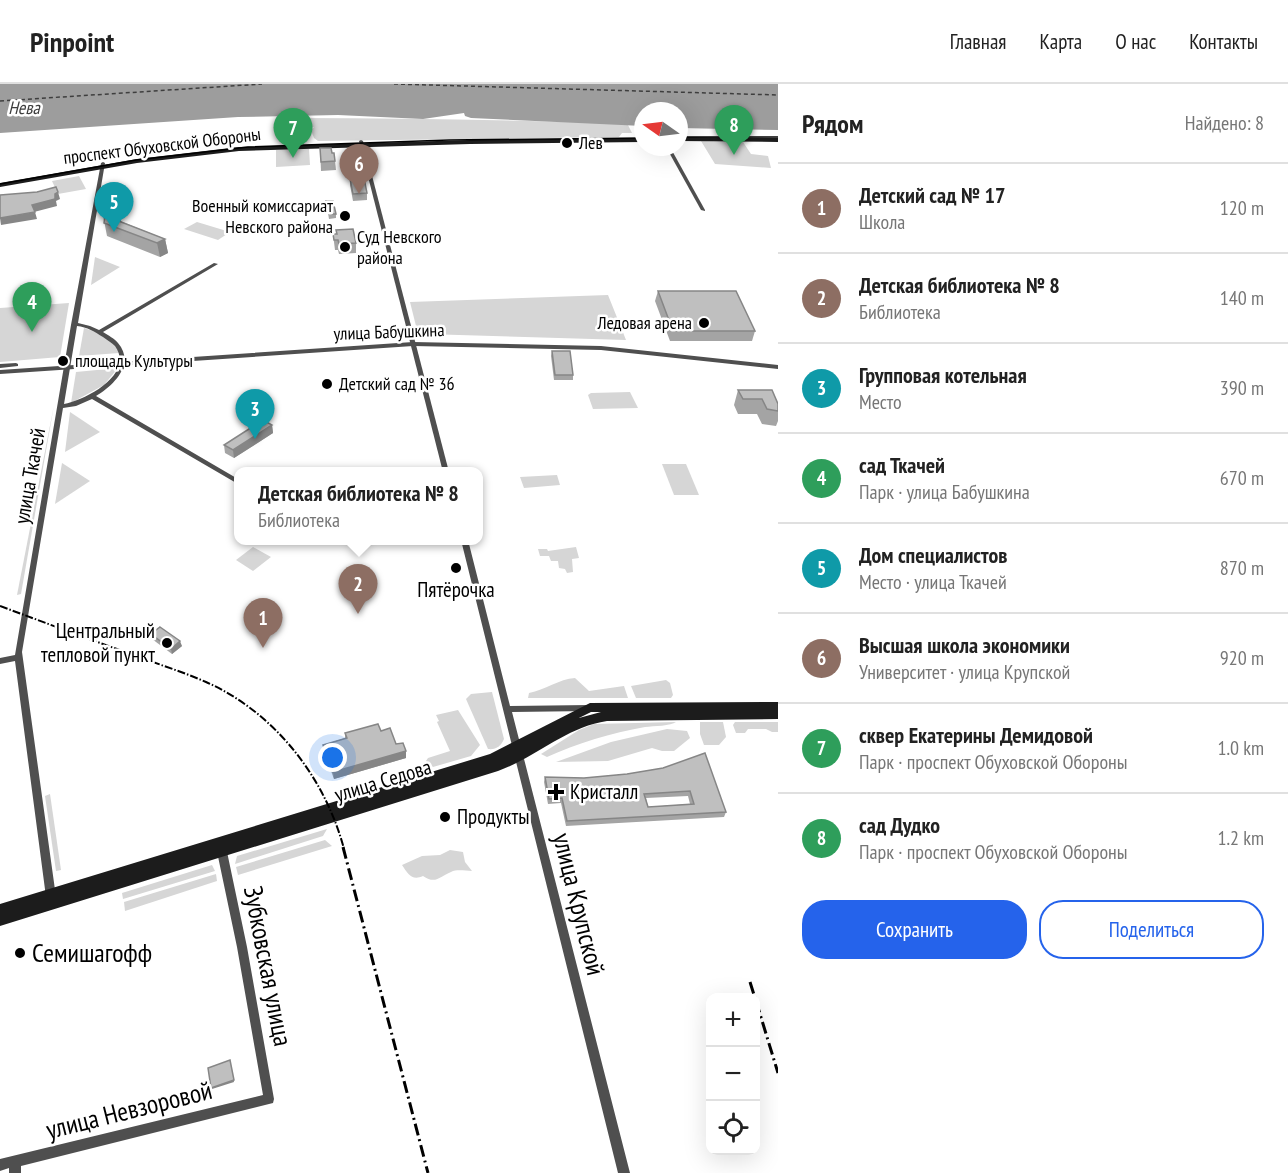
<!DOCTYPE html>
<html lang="ru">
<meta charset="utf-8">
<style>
:root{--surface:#fff;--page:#f6f6f6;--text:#222;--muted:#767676;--line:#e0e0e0;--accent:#2563eb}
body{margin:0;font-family:"PT Sans Narrow",sans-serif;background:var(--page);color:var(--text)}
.controls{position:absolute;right:18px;bottom:18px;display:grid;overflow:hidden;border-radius:12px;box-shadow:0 6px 24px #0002}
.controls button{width:54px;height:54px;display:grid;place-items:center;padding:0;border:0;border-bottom:2px solid var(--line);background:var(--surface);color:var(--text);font:30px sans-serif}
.compass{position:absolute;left:634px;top:18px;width:54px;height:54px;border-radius:50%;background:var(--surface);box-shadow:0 6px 24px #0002;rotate:284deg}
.you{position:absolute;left:333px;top:674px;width:21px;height:21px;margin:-15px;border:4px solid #fff;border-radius:50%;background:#1a73e8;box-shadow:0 0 0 9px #1a73e833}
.badge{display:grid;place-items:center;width:39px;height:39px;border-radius:50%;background:var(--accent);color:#fff;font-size:20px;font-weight:700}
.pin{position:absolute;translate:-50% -50px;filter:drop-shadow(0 2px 3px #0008)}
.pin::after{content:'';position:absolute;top:32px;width:21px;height:18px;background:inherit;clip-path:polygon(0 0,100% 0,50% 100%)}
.popup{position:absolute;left:234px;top:383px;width:249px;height:78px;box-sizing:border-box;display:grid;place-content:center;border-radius:12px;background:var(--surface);filter:drop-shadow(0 2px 4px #0005);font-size:20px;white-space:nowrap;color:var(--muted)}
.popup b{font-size:22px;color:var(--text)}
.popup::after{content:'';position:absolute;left:50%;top:100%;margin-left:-12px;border:12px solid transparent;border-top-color:var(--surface)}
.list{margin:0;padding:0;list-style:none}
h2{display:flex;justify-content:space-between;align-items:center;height:78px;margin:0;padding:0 24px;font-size:26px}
h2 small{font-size:20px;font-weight:400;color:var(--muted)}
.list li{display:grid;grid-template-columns:39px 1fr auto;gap:18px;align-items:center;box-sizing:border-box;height:90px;padding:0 24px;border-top:2px solid var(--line)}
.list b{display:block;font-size:22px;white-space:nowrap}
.list p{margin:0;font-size:20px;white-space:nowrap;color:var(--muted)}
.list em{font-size:20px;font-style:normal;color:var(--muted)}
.actions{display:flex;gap:12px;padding:18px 24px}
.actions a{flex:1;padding:14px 0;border:2px solid var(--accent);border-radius:24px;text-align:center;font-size:21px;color:var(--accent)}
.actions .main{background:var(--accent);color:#fff}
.icon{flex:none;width:33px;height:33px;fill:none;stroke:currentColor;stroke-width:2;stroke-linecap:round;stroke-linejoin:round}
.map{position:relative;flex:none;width:778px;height:1089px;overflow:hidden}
header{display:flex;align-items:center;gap:36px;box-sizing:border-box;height:84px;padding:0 30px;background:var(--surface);border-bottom:2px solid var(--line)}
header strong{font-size:28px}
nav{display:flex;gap:33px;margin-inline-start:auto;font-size:21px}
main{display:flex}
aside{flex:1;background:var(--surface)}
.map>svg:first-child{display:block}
</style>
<header>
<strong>Pinpoint</strong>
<nav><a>Главная</a><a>Карта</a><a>О нас</a><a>Контакты</a></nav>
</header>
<main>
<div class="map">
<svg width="778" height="1089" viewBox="0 0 778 1089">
<rect width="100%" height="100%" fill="#fff"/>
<g fill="#d6d6d6">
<path d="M298 34C402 34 506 36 610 39L628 41 632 49H622L619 53 318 57 314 54 311 46 314 43H297Z"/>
<polygon points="701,57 743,58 751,70 768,72 771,84 715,80"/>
<polygon points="309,65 310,81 276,83 276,66"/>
<polygon points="79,92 86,105 58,110 52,97"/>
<polygon points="197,138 230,148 218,156 184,145"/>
<polygon points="95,173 120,183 91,201"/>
<polygon points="608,211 626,256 425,250 417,246 410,218"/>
<polygon points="69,219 60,273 0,278 0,224"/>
<path d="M84 244C97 248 115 255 119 269L79 272Z"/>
<polygon points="118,284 104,301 71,319 76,288"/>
<polygon points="630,308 638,324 593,325 588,311 591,309"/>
<polygon points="54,321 21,510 17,511"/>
<polygon points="70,328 100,348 65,368"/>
<polygon points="62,379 90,397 55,420"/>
<polygon points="662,380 686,380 699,411 674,411"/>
<polygon points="557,391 560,401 524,404 520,393"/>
<polygon points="253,463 271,473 253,487 236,476"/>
<polygon points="576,463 579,474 572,475 573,488 567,489 565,485 559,484 558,477 551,477 549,472 540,472 538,465 547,465 548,467"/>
<path d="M575 594 589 607 624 602 628 614H528L529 609C545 606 559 595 575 594Z"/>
<polygon points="666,596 670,599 673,611 671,614 636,614 631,602"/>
<path d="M492 608 504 655C501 662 496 666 488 665L466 615 471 610Z"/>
<polygon points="458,626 480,661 471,672 433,683 426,677 428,674 450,667 437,638 439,637 436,631"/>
<path d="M676 638C671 642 654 642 645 643 611 649 578 659 547 673L541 670 579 646 594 640Z"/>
<polygon points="700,638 723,638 726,653 719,661 704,661 700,650"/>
<polygon points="735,638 778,638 778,648 772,648 766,645 748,645 745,649 736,649 733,641"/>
<polygon points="667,645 687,647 690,654 674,667 662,667 652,664 608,677 556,678 611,658"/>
<polygon points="50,710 61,786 56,787 45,712"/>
<polygon points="327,745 323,752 235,780 237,772"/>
<polygon points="325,756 332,762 238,791 236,783"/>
<path d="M450 766 463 768 465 778 472 787C465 787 457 785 451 788 440 792 436 801 423 792 412 797 408 790 402 781L422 772 440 771Z"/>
<polygon points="212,781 215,787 123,815 122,809"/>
<polygon points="216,790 217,797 125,827 124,818"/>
</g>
<polygon fill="#9d9d9d" points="0,0 778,0 778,46 679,44 679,27 643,27 643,42 471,34 465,32 464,29 423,35 338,31 238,33 0,49"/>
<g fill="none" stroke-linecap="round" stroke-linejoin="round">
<g stroke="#3e3e3e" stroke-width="1.5" stroke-dasharray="4 3" stroke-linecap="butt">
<polyline points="394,0 778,11"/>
<polyline points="0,17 262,0"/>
</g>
<g fill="#4f4f4f" fill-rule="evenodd">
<polygon points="361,56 363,57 449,388 443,388 359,57"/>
<polygon points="666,63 670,63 705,126 705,127 701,126"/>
<path d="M103 78 105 79 78 239 90 242 99 246 214 179 218 180 103 248C108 251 115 255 118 259 136 280 113 302 96 312L238 395V400L92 315 76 322 63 324 22 568 56 813 54 816 51 817 48 816 46 813 15 577 0 580V574L15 571 71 241 101 79ZM77 242C87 243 95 248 103 253 107 256 112 259 115 262 135 290 86 316 64 320Z"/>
<polygon points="461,456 468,456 510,622 590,621 593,622 594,624 593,626 590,627 512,628 630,1089 618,1089"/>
<polygon points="221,759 224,760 226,763 247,863 274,1015 273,1019 21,1082 21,1089 9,1089 9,1084 0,1087 0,1075 263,1011 237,863 216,763 218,760"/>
</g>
<g fill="#4f4f4f" fill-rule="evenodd">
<polygon points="413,258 601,262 778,281 778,285 601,266 413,262 0,290 0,286"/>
<polygon points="16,279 18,280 18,282 0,284 0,280"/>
</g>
<g fill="#1c1c1c" fill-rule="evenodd">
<polygon points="679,53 778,54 778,58 679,57"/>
<polygon points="643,54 643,58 470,60 239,67 137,79 0,103 0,99 137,75 239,63 470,56"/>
<path d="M778 618V635L607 637C566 643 537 673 498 687L0 842V820L490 670 590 619ZM591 628H601L579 634Z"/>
</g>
<g stroke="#000" stroke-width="1.5">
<polyline points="679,53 778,53"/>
<polyline points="0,100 136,76 248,63 449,56 643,54"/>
</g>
<path stroke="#000" stroke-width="2" stroke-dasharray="8 2 1.5 2" stroke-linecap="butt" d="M0 522C43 538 86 554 128 569 154 579 181 587 206 598 274 628 325 693 344 765"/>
<g stroke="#000" stroke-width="3" stroke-dasharray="12 4 2 4" stroke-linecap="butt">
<polyline points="343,763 428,1089"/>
<polyline points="750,898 755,914"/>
<polyline points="756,917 778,989"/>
</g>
</g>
<g fill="#a4a4a4" fill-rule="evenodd">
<polygon points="320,64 332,69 335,77 336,86 321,87"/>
<polygon points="350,95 367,109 367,116 353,117 350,101"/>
<polygon points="115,106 120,137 165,155 168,169 160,173 107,152 102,126"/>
<polygon points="326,117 336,130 336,134 329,135"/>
<polygon points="333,150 356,159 356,169 339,170 338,166 335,166"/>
<polygon points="658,207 755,247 752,257 670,257 655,217"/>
<polygon points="552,267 573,291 573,296 554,296 551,272"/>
<polygon points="738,306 778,320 778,337 776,342 762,340 757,330 738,330 734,321"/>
<polygon points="272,341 273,349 234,374 225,369 224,361"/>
<polygon points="151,550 182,562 172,570 152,555"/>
<polygon points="381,647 396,660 406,667 406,674 334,695 324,668 323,661 345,654 345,649"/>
<path d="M663 684 726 728 724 733 566 742 561 719 548 720 544 698 545 693 584 694 627 690ZM688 712 690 720 648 723 646 714Z"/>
</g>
<g fill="#868686">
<polygon points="115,106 118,119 116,136 113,123"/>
<polygon points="58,108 60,115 56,117 57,122 34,128 32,121"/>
<polygon points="118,122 121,136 120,144 116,136"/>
<polygon points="35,128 37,135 1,141 0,134"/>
<polygon points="165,155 168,169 160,173 157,159"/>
<polygon points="272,341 273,349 234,374 233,366"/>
<polygon points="180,557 182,562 172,570 171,565"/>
<polygon points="406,667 406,674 334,695 333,688"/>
<polygon points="230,976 234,998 212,1005 211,1004"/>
</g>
<g fill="#bfbfbf" stroke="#868686" stroke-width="1.5" fill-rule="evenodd">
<polygon points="320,64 331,64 332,69 334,69 335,77 321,78"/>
<polygon points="364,94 367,109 353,110 350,95"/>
<polygon points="56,103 58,108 55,110 55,115 32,121 35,128 0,134 0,111 37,108"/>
<polygon points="105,106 115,106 113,123 118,122 116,136 165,155 157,159 104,139 106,125 102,126"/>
<polygon points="326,117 333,117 336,130 329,130"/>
<polygon points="353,145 356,159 339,160 338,156 334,156 333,150 337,150 336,146"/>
<polygon points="658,207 736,207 755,247 673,247"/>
<polygon points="552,267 570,267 573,291 555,291"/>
<polygon points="738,306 772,306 778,320 778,327 767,325 762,315 743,315"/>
<polygon points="263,336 272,341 233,366 224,361"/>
<polygon points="160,543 180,557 171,565 151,550"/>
<polygon points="378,640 381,647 390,644 396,660 403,659 406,667 333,688 323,661 347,654 345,649"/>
<path d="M705 669 726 728 567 737 562 714 549 715 545 693 584 694 627 690 663 684ZM690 707 694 720 648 723 644 710Z"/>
<polygon points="230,976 234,996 211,1004 208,984"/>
</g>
<g fill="#000" stroke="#fff" stroke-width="2">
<circle cx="567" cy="59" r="6"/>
<circle cx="345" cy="132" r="6"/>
<circle cx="345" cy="163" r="6"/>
<circle cx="704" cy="239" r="6"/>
<circle cx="63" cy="277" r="6"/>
<circle cx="327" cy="300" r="6"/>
<circle cx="456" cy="484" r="6"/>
<circle cx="167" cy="559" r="6"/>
<path d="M553 699h6v6h6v6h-6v6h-6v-6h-6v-6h6z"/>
<circle cx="445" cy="733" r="6"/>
<circle cx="20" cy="869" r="6"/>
</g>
<g text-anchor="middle" stroke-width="5" stroke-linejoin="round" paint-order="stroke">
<g font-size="18" font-style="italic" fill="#3e3e3e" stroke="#fff">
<text x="24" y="30">Нева</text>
</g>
<g font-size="18" fill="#000" stroke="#fff" text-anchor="start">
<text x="579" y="65">Лев</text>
<text x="333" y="128" text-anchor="end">Военный комиссариат<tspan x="333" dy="21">Невского района</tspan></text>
<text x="357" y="159">Суд Невского<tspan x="357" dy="21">района</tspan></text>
<text x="692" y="245" text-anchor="end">Ледовая арена</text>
<text x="75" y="283">площадь Культуры</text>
<text x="339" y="306">Детский сад № 36</text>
</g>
<g font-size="18" fill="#000" stroke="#fff">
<text transform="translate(162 62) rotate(-7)" y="6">проспект Обуховской Обороны</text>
<text transform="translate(389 248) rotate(-2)" y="6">улица Бабушкина</text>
</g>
<g font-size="21" fill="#000" stroke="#fff">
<text transform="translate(30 392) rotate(-80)" y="7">улица Ткачей</text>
<text transform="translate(383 697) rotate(-17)" y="7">улица Седова</text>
</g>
<g font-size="21" fill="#000" stroke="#fff" text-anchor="start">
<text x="456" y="513" text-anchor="middle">Пятёрочка</text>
<text x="155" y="554" text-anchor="end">Центральный<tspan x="155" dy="24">тепловой пункт</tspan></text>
<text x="570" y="715">Кристалл</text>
<text x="457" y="740">Продукты</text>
</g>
<g font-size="26" fill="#000" stroke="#fff">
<text transform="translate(579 820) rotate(76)" y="9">улица Крупской</text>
<text transform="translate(268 882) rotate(79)" y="9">Зубковская улица</text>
<text transform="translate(129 1026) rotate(-14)" y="9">улица Невзоровой</text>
</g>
<g font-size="26" fill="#000" stroke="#fff" text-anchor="start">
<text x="32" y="878">Семишагофф</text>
</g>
</g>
</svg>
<div class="controls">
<button>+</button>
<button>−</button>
<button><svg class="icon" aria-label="locate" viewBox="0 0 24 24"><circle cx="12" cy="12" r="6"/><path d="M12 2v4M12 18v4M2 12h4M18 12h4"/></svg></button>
</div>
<svg class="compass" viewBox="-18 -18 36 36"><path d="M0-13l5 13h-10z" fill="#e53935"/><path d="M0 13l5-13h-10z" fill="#767676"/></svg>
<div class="you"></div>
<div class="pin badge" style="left:263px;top:564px;background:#8d6e63">1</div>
<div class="pin badge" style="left:358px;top:530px;background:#8d6e63">2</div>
<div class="popup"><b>Детская библиотека № 8</b>Библиотека</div>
<div class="pin badge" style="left:255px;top:355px;background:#0f9aa8">3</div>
<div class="pin badge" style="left:32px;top:248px;background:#2e9e5b">4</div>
<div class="pin badge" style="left:114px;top:148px;background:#0f9aa8">5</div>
<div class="pin badge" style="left:359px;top:110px;background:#8d6e63">6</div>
<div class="pin badge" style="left:293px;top:74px;background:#2e9e5b">7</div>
<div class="pin badge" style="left:734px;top:71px;background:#2e9e5b">8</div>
</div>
<aside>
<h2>Рядом<small>Найдено: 8</small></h2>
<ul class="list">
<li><span class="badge" style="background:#8d6e63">1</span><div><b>Детский сад № 17</b><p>Школа</p></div><em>120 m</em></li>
<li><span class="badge" style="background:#8d6e63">2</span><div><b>Детская библиотека № 8</b><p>Библиотека</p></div><em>140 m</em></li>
<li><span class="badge" style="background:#0f9aa8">3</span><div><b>Групповая котельная</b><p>Место</p></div><em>390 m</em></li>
<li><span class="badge" style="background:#2e9e5b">4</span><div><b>сад Ткачей</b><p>Парк · улица Бабушкина</p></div><em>670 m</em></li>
<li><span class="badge" style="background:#0f9aa8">5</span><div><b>Дом специалистов</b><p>Место · улица Ткачей</p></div><em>870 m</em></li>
<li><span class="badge" style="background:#8d6e63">6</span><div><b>Высшая школа экономики</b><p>Университет · улица Крупской</p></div><em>920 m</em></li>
<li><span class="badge" style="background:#2e9e5b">7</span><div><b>сквер Екатерины Демидовой</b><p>Парк · проспект Обуховской Обороны</p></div><em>1.0 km</em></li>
<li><span class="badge" style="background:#2e9e5b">8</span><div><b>сад Дудко</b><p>Парк · проспект Обуховской Обороны</p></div><em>1.2 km</em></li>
</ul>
<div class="actions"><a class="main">Сохранить</a><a>Поделиться</a></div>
</aside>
</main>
